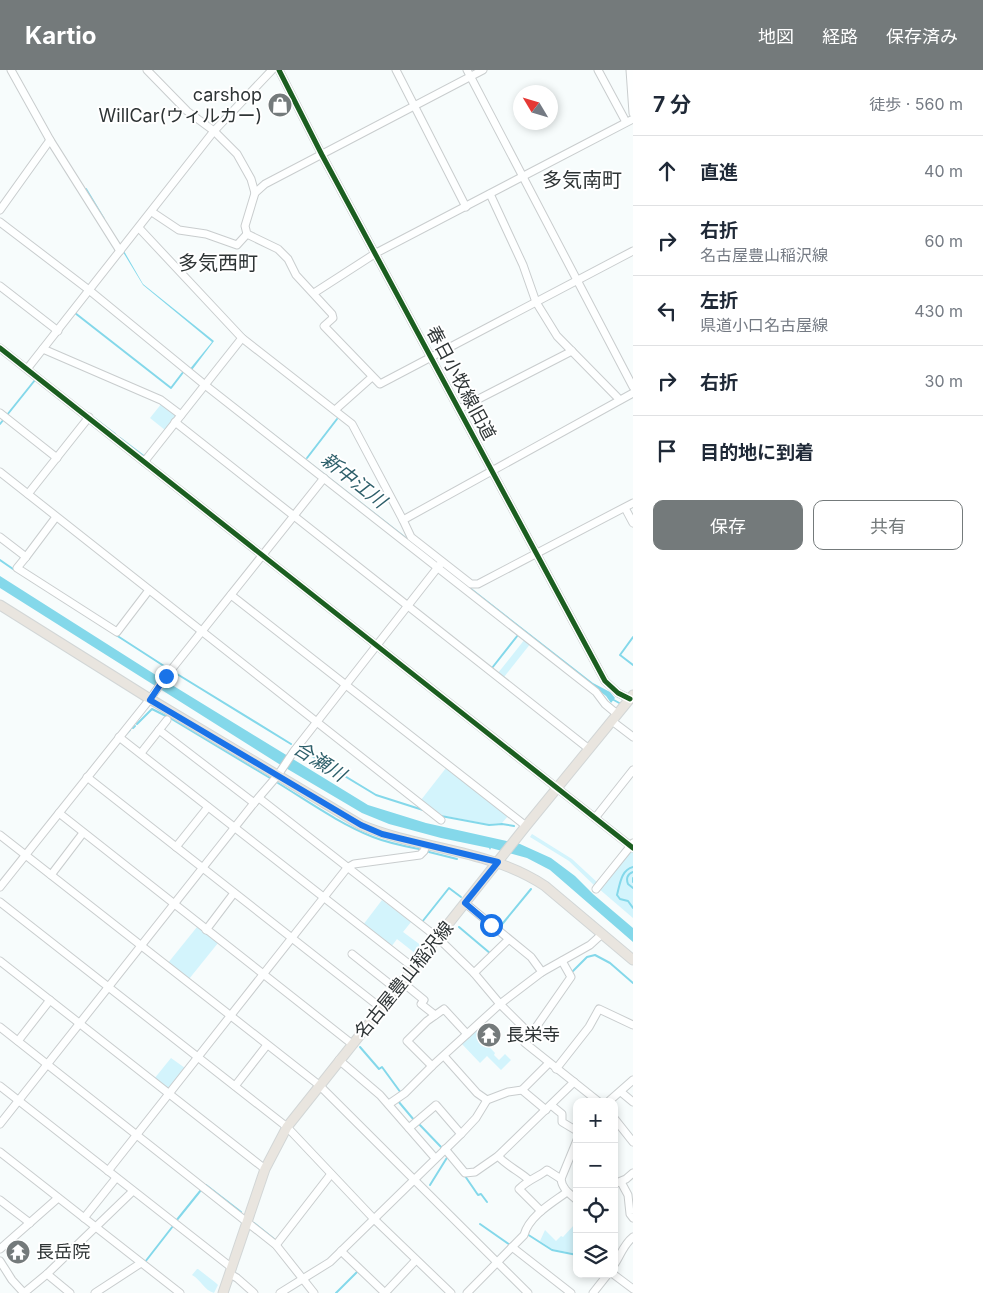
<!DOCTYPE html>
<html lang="ja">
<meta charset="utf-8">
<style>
:root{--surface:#fff;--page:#f2f2f3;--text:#1f2937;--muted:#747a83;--line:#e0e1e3;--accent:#747a7b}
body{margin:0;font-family:Inter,"Noto Sans JP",sans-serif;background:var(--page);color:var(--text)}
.controls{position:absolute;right:15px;bottom:15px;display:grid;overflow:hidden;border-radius:10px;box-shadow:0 2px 8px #0003}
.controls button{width:45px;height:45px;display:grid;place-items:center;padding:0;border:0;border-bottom:1px solid var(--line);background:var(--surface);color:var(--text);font:25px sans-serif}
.compass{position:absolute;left:513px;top:15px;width:45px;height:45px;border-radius:50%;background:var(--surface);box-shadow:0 2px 8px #0003;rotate:308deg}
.stop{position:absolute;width:15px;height:15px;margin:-11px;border:4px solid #1a73e8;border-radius:50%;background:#fff}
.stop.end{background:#1a73e8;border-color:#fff;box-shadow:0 1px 5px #0008}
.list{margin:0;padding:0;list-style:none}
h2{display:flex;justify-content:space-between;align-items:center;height:65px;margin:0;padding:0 20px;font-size:21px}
h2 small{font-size:16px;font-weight:400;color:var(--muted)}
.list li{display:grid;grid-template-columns:32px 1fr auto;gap:15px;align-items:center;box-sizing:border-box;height:70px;padding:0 20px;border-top:1px solid var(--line)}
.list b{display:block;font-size:19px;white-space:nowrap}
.list p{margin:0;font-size:16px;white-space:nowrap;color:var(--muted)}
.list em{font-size:16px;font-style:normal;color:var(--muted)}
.actions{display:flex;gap:10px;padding:15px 20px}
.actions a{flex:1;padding:11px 0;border:1px solid var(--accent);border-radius:10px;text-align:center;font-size:18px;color:var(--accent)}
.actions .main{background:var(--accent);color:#fff}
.icon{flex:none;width:28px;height:28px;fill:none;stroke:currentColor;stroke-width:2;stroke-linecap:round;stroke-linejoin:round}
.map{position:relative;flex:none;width:633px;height:1223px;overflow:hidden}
header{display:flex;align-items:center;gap:30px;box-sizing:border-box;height:70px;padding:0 25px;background:var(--accent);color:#fff}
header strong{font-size:24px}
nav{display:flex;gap:28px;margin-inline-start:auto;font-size:18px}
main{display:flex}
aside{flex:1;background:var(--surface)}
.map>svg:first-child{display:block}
</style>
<header>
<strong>Kartio</strong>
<nav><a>地図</a><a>経路</a><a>保存済み</a></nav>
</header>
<main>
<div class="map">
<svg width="633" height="1223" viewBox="0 0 633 1223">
<rect width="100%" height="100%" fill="#f7fcfc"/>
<g fill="#d3f4fc">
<polygon points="162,333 176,346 165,360 150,348"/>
<polygon points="525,569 531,573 504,607 498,603"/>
<polygon points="446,698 508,746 502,753 488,754 440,745 421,730"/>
<polygon points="532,764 572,789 599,814 596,817 569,791 530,767"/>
<polygon points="627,781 633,781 633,848 598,818"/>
<polygon points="382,830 411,852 403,862 422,876 416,884 397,869 391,877 363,855"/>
<polygon points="197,857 218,873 189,909 168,893"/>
<polygon points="481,954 485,958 478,965 495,983 494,985 499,990 505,984 511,990 501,1000 487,986 480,993 461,973"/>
<polygon points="171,988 185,998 169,1019 167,1019 154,1009"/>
<polygon points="574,1155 577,1158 577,1184 552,1179 540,1171 545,1160 556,1171 561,1166 563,1167"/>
<path d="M197 1199H198L216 1213 218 1215 214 1223C204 1220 201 1210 192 1205Z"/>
</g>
<g fill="#84d8ea">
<polygon points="124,181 143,214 214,271 192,300 593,613 610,622 615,628 611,633 606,626 189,300 212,272 143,215 123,182"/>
<polygon points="0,506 159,607 368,735 426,753 520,774 551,788 575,806 593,824 633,858 633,872 550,800 527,788 491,778 490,780 489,778 441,768 389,754 362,743 279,694 0,518"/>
</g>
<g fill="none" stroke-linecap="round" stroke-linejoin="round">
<g stroke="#84d8ea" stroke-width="2">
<polyline points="86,119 104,149"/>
<polyline points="75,243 171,318 184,301"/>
<polyline points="6,344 7,345 35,310"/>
<polyline points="94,348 115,364"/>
<polyline points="0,354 4,349"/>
<polyline points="120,368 145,387"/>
<polyline points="307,388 337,349"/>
<polyline points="0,490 13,499"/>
<polyline points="116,565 164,596"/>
<polyline points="633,567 620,585 633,595"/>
<polyline points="492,598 518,565"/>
<polyline points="177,604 291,674"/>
<polyline points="612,629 621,634"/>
<polyline points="137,654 152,639 170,648 270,708"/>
<polyline points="133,658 135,656"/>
<polyline points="126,664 130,660"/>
<polyline points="300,679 376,725 423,740"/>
<path d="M278 713C309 732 340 754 373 767 388 773 404 776 419 779"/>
<polyline points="441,746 489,755 502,754 514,756"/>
<polyline points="429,782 457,789"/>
<path d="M633 797C621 800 620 814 617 825L620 829 628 831 633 838"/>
<path d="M633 802C627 804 626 809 628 814L633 818"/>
<polyline points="633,808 633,812"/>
<polyline points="422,852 449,818 461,827"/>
<polyline points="459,857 491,884"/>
<polyline points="499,858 531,819"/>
<polyline points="573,901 587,887 595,885 610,893 633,913"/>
<polyline points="360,977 379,999 382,997 401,1023"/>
<polyline points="398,1031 414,1050"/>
<polyline points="418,1053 442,1078"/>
<polyline points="465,1106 478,1125 481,1124 487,1132"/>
<polyline points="206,1115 241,1142"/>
<polyline points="430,1115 448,1086"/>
<polyline points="176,1151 201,1120"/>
<polyline points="254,1153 274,1169"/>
<polyline points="480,1154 510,1175"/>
<polyline points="527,1164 552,1180 577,1185"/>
<polyline points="145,1192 173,1156"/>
<polyline points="336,1223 357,1202"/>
</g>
<defs>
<g id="minor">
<polyline points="11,0 50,70 120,181"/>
<polyline points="147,0 187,41 214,61 237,84 251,109 255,123 245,156 247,164 278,179 288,189 296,205 332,244 333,248 324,256 380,314 633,181"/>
<polyline points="279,0 322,85 605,611 618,623 630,629"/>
<polyline points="396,0 466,137"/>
<polyline points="467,0 633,317"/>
<polyline points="598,0 626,52"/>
<polyline points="630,0 633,43"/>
<polyline points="255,123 265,114 483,0"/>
<polyline points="490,124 523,195 536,232 557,266 618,328"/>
<polyline points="0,140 50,70"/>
<polyline points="152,142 179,160 206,164 237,175 247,164"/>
<polyline points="0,152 89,220 205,315 596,622 605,634 617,644"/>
<polyline points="139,158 242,268 352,354 403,450 633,323"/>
<polyline points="0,216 58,261"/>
<polyline points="314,223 376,183 633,49"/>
<polyline points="0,278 633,778"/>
<polyline points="43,279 161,330 181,345"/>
<polyline points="27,299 214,61 272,0"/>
<polyline points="459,339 572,281"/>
<polyline points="335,340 372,307"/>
<polyline points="0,343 57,388"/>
<polyline points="175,352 589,679"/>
<polyline points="144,392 242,268"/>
<polyline points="0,402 441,750"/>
<polyline points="28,424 89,347"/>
<polyline points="625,438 633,453"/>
<polyline points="403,450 411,467 471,514 478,514 633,433"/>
<polyline points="0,467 26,487 56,447"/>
<polyline points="26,487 17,498 117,562 149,520"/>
<polyline points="231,525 526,756"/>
<polyline points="612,651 633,667"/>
<polyline points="159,660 254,733"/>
<polyline points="119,667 414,898"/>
<polyline points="141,683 167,650"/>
<polyline points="87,707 381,938"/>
<polyline points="259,728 438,868 474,903 500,934 531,965"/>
<polyline points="59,743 352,974"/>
<polyline points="595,748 633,700"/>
<polyline points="0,765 319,1015 528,1223"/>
<polyline points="176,777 208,737"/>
<polyline points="51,805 83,763"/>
<polyline points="0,817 150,629 167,605 324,408"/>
<polyline points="596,819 633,773"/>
<polyline points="0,832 287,1057 374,1149 451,1223"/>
<polyline points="465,833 531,887 542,902"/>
<polyline points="206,860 234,823"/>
<polyline points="352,884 396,919"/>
<polyline points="0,891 265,1099"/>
<polyline points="562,891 571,907 525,973 599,1032"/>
<polyline points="474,903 508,870"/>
<polyline points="402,912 424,930 421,934 435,945"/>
<polyline points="0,957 276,1175 314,1223"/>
<polyline points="18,971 50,930"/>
<polyline points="444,986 477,1023 487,1030"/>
<polyline points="339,990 380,1025 435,1088"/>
<polyline points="432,996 407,971 427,951 444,939 467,964"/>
<polyline points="556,999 589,957 599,939 633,955"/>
<polyline points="0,1016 232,1198"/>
<polyline points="235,1016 267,975"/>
<polyline points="522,1020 546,1040"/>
<polyline points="621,1022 633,1032"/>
<polyline points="608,1032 633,1010"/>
<polyline points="389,1034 405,1023 432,996 500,934 542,902 590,875 602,864"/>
<polyline points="551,1035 562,1044 562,1052 577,1061"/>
<polyline points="614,1048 633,1072"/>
<polyline points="0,1054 254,733 278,705 294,681 442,492"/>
<polyline points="409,1058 436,1035 461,1064"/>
<path d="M577 1070 561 1109C562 1119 570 1124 577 1130"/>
<polyline points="445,1079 465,1103 475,1102 498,1086 574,1012"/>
<polyline points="0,1082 180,1223"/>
<path d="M498 1086C507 1096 519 1101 529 1110"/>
<polyline points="108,1101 347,798 354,794 420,785 424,781 426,775"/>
<polyline points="621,1112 628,1125 630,1144 633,1148"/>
<polyline points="614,1114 626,1109 633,1103"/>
<polyline points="0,1130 30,1153"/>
<path d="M541 1141 519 1119C529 1109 537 1108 547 1100L561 1109"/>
<polyline points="84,1148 116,1108"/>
<polyline points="276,1175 331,1104"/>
<polyline points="512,1177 571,1223"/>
<polyline points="0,1179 58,1128"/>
<polyline points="341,1181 385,1223"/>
<polyline points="0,1191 12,1210 24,1223"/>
<path d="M614 1195C621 1185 623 1175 633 1167"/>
<polyline points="47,1204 70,1223"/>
<polyline points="230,1204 237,1208 254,1223"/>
<polyline points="613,1204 633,1219"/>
<polyline points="24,1223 47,1204 133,1121"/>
<polyline points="95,1223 141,1193"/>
<polyline points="280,1223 330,1192 461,1064 476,1048 487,1030 508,1022 522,1020 549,993"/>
<polyline points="385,1223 416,1190"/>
<path d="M467 1223 524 1165C529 1146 552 1133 567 1122"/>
<polyline points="593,1223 608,1204"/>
</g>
<g id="major">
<path d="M0 535 150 629 361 755C421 780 490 779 545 816L633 890"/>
<polyline points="223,1223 265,1099 287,1057 526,756 633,625"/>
</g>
</defs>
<use href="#minor" stroke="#c9cdce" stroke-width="9"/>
<use href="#major" stroke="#d2d6d6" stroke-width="11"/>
<use href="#minor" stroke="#feffff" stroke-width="7"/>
<use href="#major" stroke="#e9e5df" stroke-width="9"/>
<defs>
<g id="cycleway">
<polyline points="279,0 322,85 605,611 618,623 630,629"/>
<polyline points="0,278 633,778"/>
</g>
</defs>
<use href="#cycleway" stroke="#fff" stroke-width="8"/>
<use href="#cycleway" stroke="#1b5e20" stroke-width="5"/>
</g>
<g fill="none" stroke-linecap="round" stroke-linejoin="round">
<polyline stroke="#1a73e8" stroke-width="6" points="166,606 150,630 361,755 382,764 498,792 465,833 491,855"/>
</g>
<defs>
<symbol id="shop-disc" viewBox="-11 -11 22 22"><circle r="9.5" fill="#747a7b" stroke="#fff"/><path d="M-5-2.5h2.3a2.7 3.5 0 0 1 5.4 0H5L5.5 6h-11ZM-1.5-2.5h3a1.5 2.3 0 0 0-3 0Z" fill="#fff"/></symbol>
<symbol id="temple-disc" viewBox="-11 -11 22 22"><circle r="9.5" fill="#747a7b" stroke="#fff"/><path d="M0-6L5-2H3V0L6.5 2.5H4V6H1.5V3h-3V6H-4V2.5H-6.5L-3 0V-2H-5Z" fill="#fff"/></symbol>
</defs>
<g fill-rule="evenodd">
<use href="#shop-disc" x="266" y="21" width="28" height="28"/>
<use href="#temple-disc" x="475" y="951" width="28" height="28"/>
<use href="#temple-disc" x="4" y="1168" width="28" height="28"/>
</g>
<g text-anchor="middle" stroke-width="4" stroke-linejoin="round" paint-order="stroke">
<g font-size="18" fill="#2e3435" stroke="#fff" text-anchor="start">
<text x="262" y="31" text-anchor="end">carshop<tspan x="262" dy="21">WillCar(ウィルカー)</tspan></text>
<text x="506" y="971">長栄寺</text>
<text x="36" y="1188">長岳院</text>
</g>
<g font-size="18" fill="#2e3435" stroke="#fff">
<text transform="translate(461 313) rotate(62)" y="6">春日小牧線旧道</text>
<text transform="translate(404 910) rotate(-51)" y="6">名古屋豊山稲沢線</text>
</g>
<g font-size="19" font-style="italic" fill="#2d5f6a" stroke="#fff">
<text transform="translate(354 410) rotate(38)" y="7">新中江川</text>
<text transform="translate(320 691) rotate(32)" y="7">合瀬川</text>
</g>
<g font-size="20" fill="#2e3435" stroke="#fff">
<text x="582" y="117">多気南町</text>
<text x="218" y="200">多気西町</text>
</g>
</g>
</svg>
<div class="controls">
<button>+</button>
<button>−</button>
<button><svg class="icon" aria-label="locate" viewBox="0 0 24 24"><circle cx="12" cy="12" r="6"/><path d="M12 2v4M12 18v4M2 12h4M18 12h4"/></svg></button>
<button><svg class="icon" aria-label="layers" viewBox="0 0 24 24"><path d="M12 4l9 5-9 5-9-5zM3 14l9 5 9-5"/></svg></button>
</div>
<svg class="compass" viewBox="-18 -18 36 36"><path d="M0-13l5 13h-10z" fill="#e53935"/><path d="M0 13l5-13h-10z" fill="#747a83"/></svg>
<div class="stop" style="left:491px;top:855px"></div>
<div class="stop end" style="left:166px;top:606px"></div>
</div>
<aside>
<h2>7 分<small>徒歩 · 560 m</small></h2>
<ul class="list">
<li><svg class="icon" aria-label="ahead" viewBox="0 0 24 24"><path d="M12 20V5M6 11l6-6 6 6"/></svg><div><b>直進</b></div><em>40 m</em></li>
<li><svg class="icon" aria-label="right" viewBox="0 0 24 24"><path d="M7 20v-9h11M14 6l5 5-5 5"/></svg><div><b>右折</b><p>名古屋豊山稲沢線</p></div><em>60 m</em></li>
<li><svg class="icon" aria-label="left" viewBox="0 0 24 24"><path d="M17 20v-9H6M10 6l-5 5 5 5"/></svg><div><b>左折</b><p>県道小口名古屋線</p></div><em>430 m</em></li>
<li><svg class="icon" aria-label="right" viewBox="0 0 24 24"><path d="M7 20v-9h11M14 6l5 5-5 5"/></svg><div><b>右折</b></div><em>30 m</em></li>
<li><svg class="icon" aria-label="arrive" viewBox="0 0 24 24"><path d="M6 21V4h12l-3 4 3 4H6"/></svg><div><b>目的地に到着</b></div></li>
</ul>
<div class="actions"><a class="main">保存</a><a>共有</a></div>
</aside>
</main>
